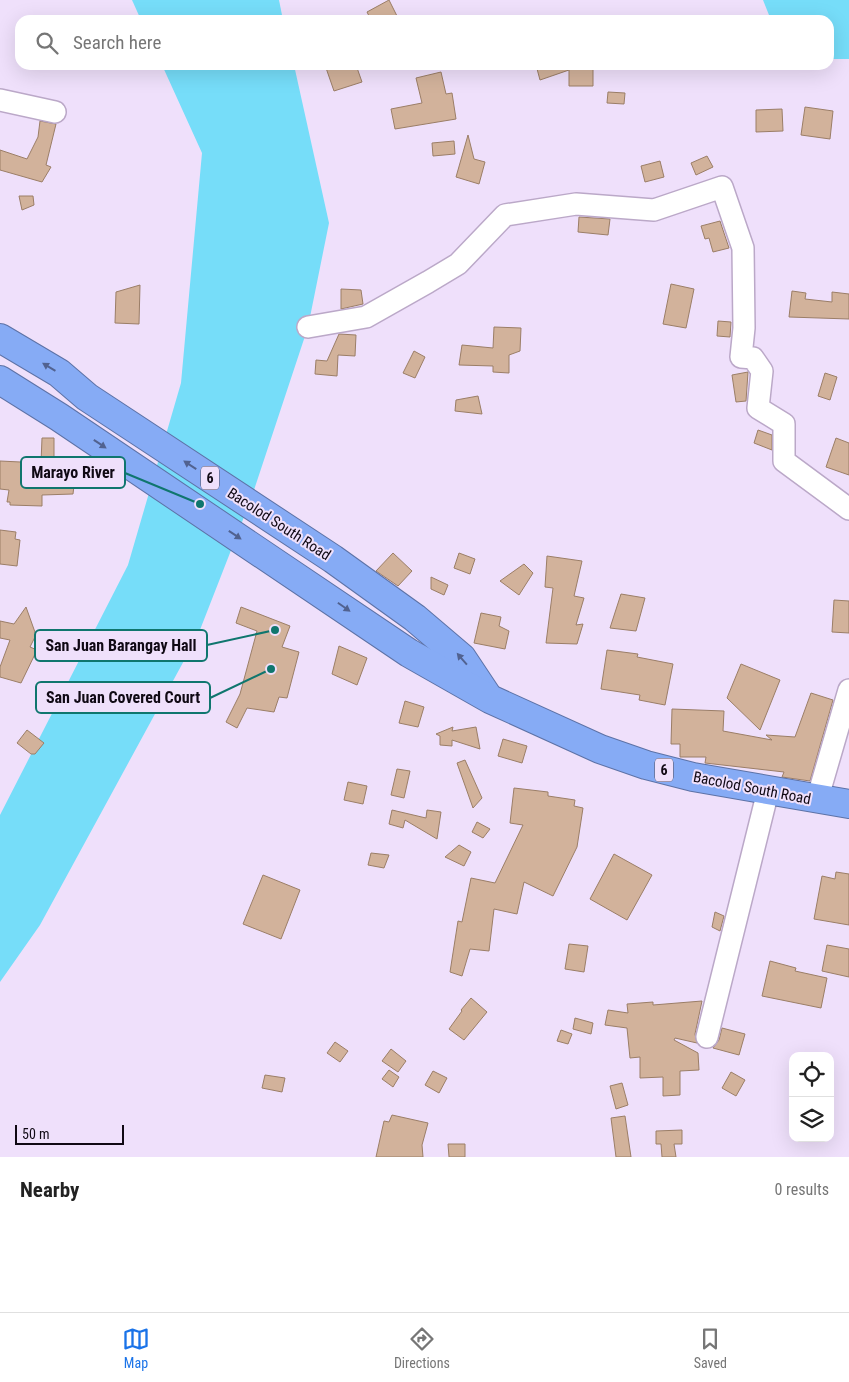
<!DOCTYPE html>
<style>
:root{--surface:#fff;--page:#f2f2f2;--text:#222;--muted:#767676;--line:#e0e0e0;--accent:#1a73e8}
body{margin:0;font-family:"Roboto Condensed",sans-serif;background:var(--page);color:var(--text)}
.controls{position:absolute;right:15px;bottom:15px;display:grid;overflow:hidden;border-radius:10px;box-shadow:0 5px 20px #0002}
.controls button{width:45px;height:45px;display:grid;place-items:center;padding:0;border:0;border-bottom:1px solid var(--line);background:var(--surface);color:var(--text);font:25px sans-serif}
.scale{position:absolute;left:15px;bottom:12px;width:109px;box-sizing:border-box;padding-left:5px;border:2px solid #100914;border-top:0;font-size:14px;line-height:18px;white-space:nowrap;color:#100914;-webkit-text-stroke:4px #efe0fb;paint-order:stroke}
.list{margin:0;padding:0;list-style:none}
h2{display:flex;justify-content:space-between;align-items:center;height:65px;margin:0;padding:0 20px;font-size:21px}
h2 small{font-size:16px;font-weight:400;color:var(--muted)}
.icon{flex:none;width:28px;height:28px;fill:none;stroke:currentColor;stroke-width:2;stroke-linecap:round;stroke-linejoin:round}
.map{position:relative;flex:none;width:849px;height:1157px;overflow:hidden}
.search{position:absolute;background:var(--surface);box-shadow:0 5px 20px #0002;left:15px;right:15px;top:15px;height:55px;display:flex;align-items:center;gap:12px;box-sizing:border-box;padding:0 18px;border-radius:15px;color:var(--muted);font-size:19px}
.sheet{height:155px;background:var(--surface)}
nav{display:flex;justify-content:space-around;align-items:center;box-sizing:border-box;height:70px;border-top:1px solid var(--line);background:var(--surface);font-size:14px;color:var(--muted)}
nav a{display:grid;justify-items:center;gap:2px}
nav .on{color:var(--accent)}
.map>svg:first-child{display:block}
</style>
<div class="map">
<svg width="849" height="1157" viewBox="0 0 849 1157">
<rect width="100%" height="100%" fill="#efe0fb"/>
<g fill="#76ddf9">
<polygon points="132,0 279,0 283,20 141,20"/>
<polygon points="763,0 849,0 849,59 829,59 829,20 771,20"/>
<polygon points="162,65 294,65 329,223 308,327 251,499 198,635 40,925 0,982 0,815 128,565 181,383 202,153"/>
</g>
<g fill="#d2b29b" stroke="#9b7e67">
<polygon points="389,0 397,16 390,20 371,20 367,12"/>
<polygon points="325,65 356,65 362,82 334,91"/>
<polygon points="536,65 593,65 593,86 569,86 569,70 540,80"/>
<polygon points="441,72 446,94 452,93 456,119 395,129 391,109 422,103 416,78"/>
<polygon points="608,92 625,93 624,104 607,103"/>
<polygon points="805,107 833,111 830,139 801,135"/>
<polygon points="782,109 783,131 756,132 756,110"/>
<polygon points="40,121 56,124 46,165 51,167 42,182 0,170 0,150 27,159 38,137"/>
<polygon points="468,135 474,159 485,162 479,184 456,177"/>
<polygon points="454,141 455,154 433,156 432,143"/>
<polygon points="707,156 713,167 696,175 691,163"/>
<polygon points="660,161 664,177 645,182 641,166"/>
<polygon points="19,196 33,196 34,205 22,210"/>
<polygon points="579,217 610,219 608,235 578,232"/>
<polygon points="720,221 729,248 713,252 709,238 705,239 701,226"/>
<polygon points="671,284 694,289 686,328 663,324"/>
<polygon points="140,285 139,324 115,323 116,292"/>
<polygon points="341,289 361,290 363,304 341,309"/>
<polygon points="792,291 806,293 805,299 832,302 832,292 849,294 849,319 789,317"/>
<polygon points="718,321 731,322 730,337 717,336"/>
<polygon points="494,327 521,328 520,351 509,355 509,373 493,372 493,366 459,365 462,345 493,348"/>
<polygon points="339,334 356,335 355,356 338,355 337,376 315,374 316,360 327,361"/>
<polygon points="414,351 425,357 415,378 403,373"/>
<polygon points="748,372 746,401 736,402 732,375"/>
<polygon points="825,373 837,377 830,400 818,396"/>
<polygon points="478,396 482,414 455,411 456,400"/>
<polygon points="758,430 772,435 772,450 754,443"/>
<polygon points="42,438 54,438 54,465 76,468 73,494 42,495 42,506 10,505 10,502 7,502 9,490 0,489 0,461 41,463"/>
<polygon points="836,438 849,443 849,475 826,467"/>
<polygon points="0,530 16,532 15,539 20,540 17,566 0,564"/>
<polygon points="393,553 412,571 398,586 376,571"/>
<polygon points="459,553 475,559 470,574 454,568"/>
<polygon points="547,556 582,561 574,596 584,598 576,625 583,624 577,644 546,643 553,588 545,587"/>
<polygon points="524,564 533,573 519,595 500,581"/>
<polygon points="431,577 448,585 444,595 431,589"/>
<polygon points="621,594 645,598 636,631 610,628"/>
<polygon points="834,600 849,601 849,633 832,632"/>
<polygon points="26,607 36,635 30,647 37,650 21,683 0,677 0,667 10,640 0,638 0,621 14,624"/>
<polygon points="241,607 290,626 282,647 299,652 287,698 279,697 274,712 247,708 237,728 226,722 240,694 257,631 236,623"/>
<polygon points="481,613 501,617 499,626 509,631 505,649 474,643"/>
<polygon points="339,646 367,658 357,685 332,674"/>
<polygon points="607,650 638,654 637,657 673,664 665,705 639,700 640,695 601,689"/>
<polygon points="741,664 780,680 760,730 727,698"/>
<polygon points="811,693 833,700 810,781 782,777 784,772 705,763 706,757 680,757 680,744 671,744 672,709 724,711 723,731 772,740 766,735 795,737"/>
<polygon points="405,701 424,707 418,727 399,723"/>
<polygon points="453,727 452,731 476,727 480,749 452,740 452,746 440,745 440,736 436,734"/>
<polygon points="27,730 44,743 35,754 31,754 17,743"/>
<polygon points="503,739 527,746 522,763 498,756"/>
<polygon points="465,760 482,798 473,808 457,763"/>
<polygon points="397,769 410,771 404,798 391,795"/>
<polygon points="348,782 367,786 363,804 344,800"/>
<polygon points="514,788 548,792 548,796 575,800 574,806 583,808 577,847 553,896 524,882 517,914 494,909 489,951 470,949 462,976 450,972 458,921 462,922 471,878 495,883 523,825 510,823"/>
<polygon points="392,810 426,818 427,810 441,812 437,839 405,820 403,828 389,824"/>
<polygon points="477,822 490,829 483,838 472,832"/>
<polygon points="459,845 471,852 464,866 445,857"/>
<polygon points="371,853 389,855 384,868 368,865"/>
<polygon points="614,854 652,875 627,920 590,899"/>
<polygon points="836,872 849,874 849,925 814,919 822,876 835,879"/>
<polygon points="263,875 300,890 281,939 243,924"/>
<polygon points="715,912 724,916 720,931 712,927"/>
<polygon points="569,944 588,946 584,972 565,969"/>
<polygon points="827,945 849,949 849,977 822,971"/>
<polygon points="770,961 796,968 795,971 827,978 821,1008 762,996"/>
<polygon points="471,998 487,1012 464,1040 449,1029 462,1011 461,1010"/>
<polygon points="702,1001 695,1034 697,1043 675,1038 674,1040 698,1053 699,1070 680,1071 680,1095 663,1096 663,1077 640,1078 640,1057 630,1058 627,1028 605,1025 608,1010 628,1013 627,1004 653,1002 653,1005"/>
<polygon points="575,1018 593,1023 591,1034 573,1029"/>
<polygon points="722,1028 745,1034 739,1055 713,1048 719,1040"/>
<polygon points="561,1030 572,1034 568,1044 557,1041"/>
<polygon points="335,1042 348,1051 340,1062 327,1053"/>
<polygon points="391,1049 406,1061 398,1072 382,1061"/>
<polygon points="389,1070 399,1077 393,1087 382,1079"/>
<polygon points="433,1071 447,1078 439,1093 425,1085"/>
<polygon points="731,1072 745,1080 736,1096 722,1088"/>
<polygon points="265,1075 285,1078 282,1092 262,1088"/>
<polygon points="622,1083 628,1105 616,1109 610,1086"/>
<polygon points="392,1115 428,1123 422,1145 423,1157 376,1157 384,1121 389,1122"/>
<polygon points="625,1116 631,1157 616,1157 611,1118"/>
<polygon points="682,1130 682,1144 674,1144 676,1157 662,1157 661,1144 656,1144 656,1131"/>
<polygon points="448,1144 465,1144 465,1157 449,1157"/>
</g>
<g fill="none" stroke-linecap="round" stroke-linejoin="round">
<defs>
<g id="minor">
<polyline points="0,100 55,112"/>
<polyline points="308,327 366,317 428,282 458,264 505,215 576,204 654,210 722,187 743,248 744,328 741,357 753,358 762,371 758,408 784,424 784,461 849,509"/>
<polyline points="817,800 849,690"/>
<polyline points="707,1037 768,791"/>
</g>
<g id="highway">
<polyline points="0,338 59,373 87,397 333,559 415,618 462,658 486,694"/>
<polyline points="0,380 59,417 409,653 490,699 600,749 646,765 693,777 849,804"/>
</g>
</defs>
<use href="#minor" stroke="#bba8c8" stroke-width="24"/>
<use href="#highway" stroke="#5d72a6" stroke-width="30"/>
<use href="#minor" stroke="#fff" stroke-width="21"/>
<use href="#highway" stroke="#86abf5" stroke-width="28"/>
</g>
<defs><path id="oneway-solid" d="M-6-.8H1V-3.2L6.5 0L1 3.2V.8H-6Z" transform="scale(1.25)"/></defs>
<g fill="#516290">
<use href="#oneway-solid" transform="translate(49 367) rotate(-149)"/>
<use href="#oneway-solid" transform="translate(100 444) rotate(34)"/>
<use href="#oneway-solid" transform="translate(190 465) rotate(-147)"/>
<use href="#oneway-solid" transform="translate(235 535) rotate(34)"/>
<use href="#oneway-solid" transform="translate(344 607) rotate(35)"/>
<use href="#oneway-solid" transform="translate(462 659) rotate(-131)"/>
</g>
<g text-anchor="middle" stroke-width="4" stroke-linejoin="round" paint-order="stroke">
<g fill="#efe0fb" stroke="#534a59" stroke-width="1">
<rect x="201" y="466.5" width="18" height="23" rx="4"/>
<rect x="655" y="758.5" width="18" height="23" rx="4"/>
</g>
<g font-size="14" font-weight="bold" fill="#100914">
<text x="210" y="483">6</text>
<text x="664" y="775">6</text>
</g>
<g font-size="15" fill="#100914" stroke="#efe0fb">
<text transform="translate(279 524) rotate(33)" y="5">Bacolod South Road</text>
<text transform="translate(752 788) rotate(11)" y="5">Bacolod South Road</text>
</g>
</g>
<path fill="none" stroke="#0f766e" stroke-width="2" d="M200 504L125 473M275 630L207 645M271 669L210 698"/>
<g fill="#0f766e" stroke="#efe0fb" stroke-width="2">
<circle cx="200" cy="504" r="5"/>
<circle cx="275" cy="630" r="5"/>
<circle cx="271" cy="669" r="5"/>
</g>
<g fill="#efe0fb" stroke="#0f766e" stroke-width="2">
<rect x="21" y="457" width="104" height="31" rx="5"/>
<rect x="35" y="630" width="172" height="31" rx="5"/>
<rect x="36" y="682" width="174" height="31" rx="5"/>
</g>
<g font-size="16" text-anchor="middle" font-weight="bold" fill="#100914">
<text x="73" y="478">Marayo River</text>
<text x="121" y="651">San Juan Barangay Hall</text>
<text x="123" y="703">San Juan Covered Court</text>
</g>
</svg>
<div class="controls">
<button><svg class="icon" aria-label="locate" viewBox="0 0 24 24"><circle cx="12" cy="12" r="6"/><path d="M12 2v4M12 18v4M2 12h4M18 12h4"/></svg></button>
<button><svg class="icon" aria-label="layers" viewBox="0 0 24 24"><path d="M12 4l9 5-9 5-9-5zM3 14l9 5 9-5"/></svg></button>
</div>
<div class="scale">50 m</div>
<div class="search"><svg class="icon" aria-label="search" viewBox="0 0 24 24"><circle cx="10" cy="10" r="6"/><path d="M15 15l6 6"/></svg>Search here</div>
</div>
<section class="sheet">
<h2>Nearby<small>0 results</small></h2>
<ul class="list">
</ul>
</section>
<nav>
<a class="on"><svg class="icon" aria-label="map" viewBox="0 0 24 24"><path d="M3 6l6-2 6 2 6-2v14l-6 2-6-2-6 2zM9 4v14M15 6v14"/></svg>Map</a>
<a><svg class="icon" aria-label="directions" viewBox="0 0 24 24"><path d="M12 3l9 9-9 9-9-9zM9 14v-3h6M13 9l2 2-2 2"/></svg>Directions</a>
<a><svg class="icon" aria-label="saved" viewBox="0 0 24 24"><path d="M7 4h10v16l-5-4-5 4z"/></svg>Saved</a>
</nav>
